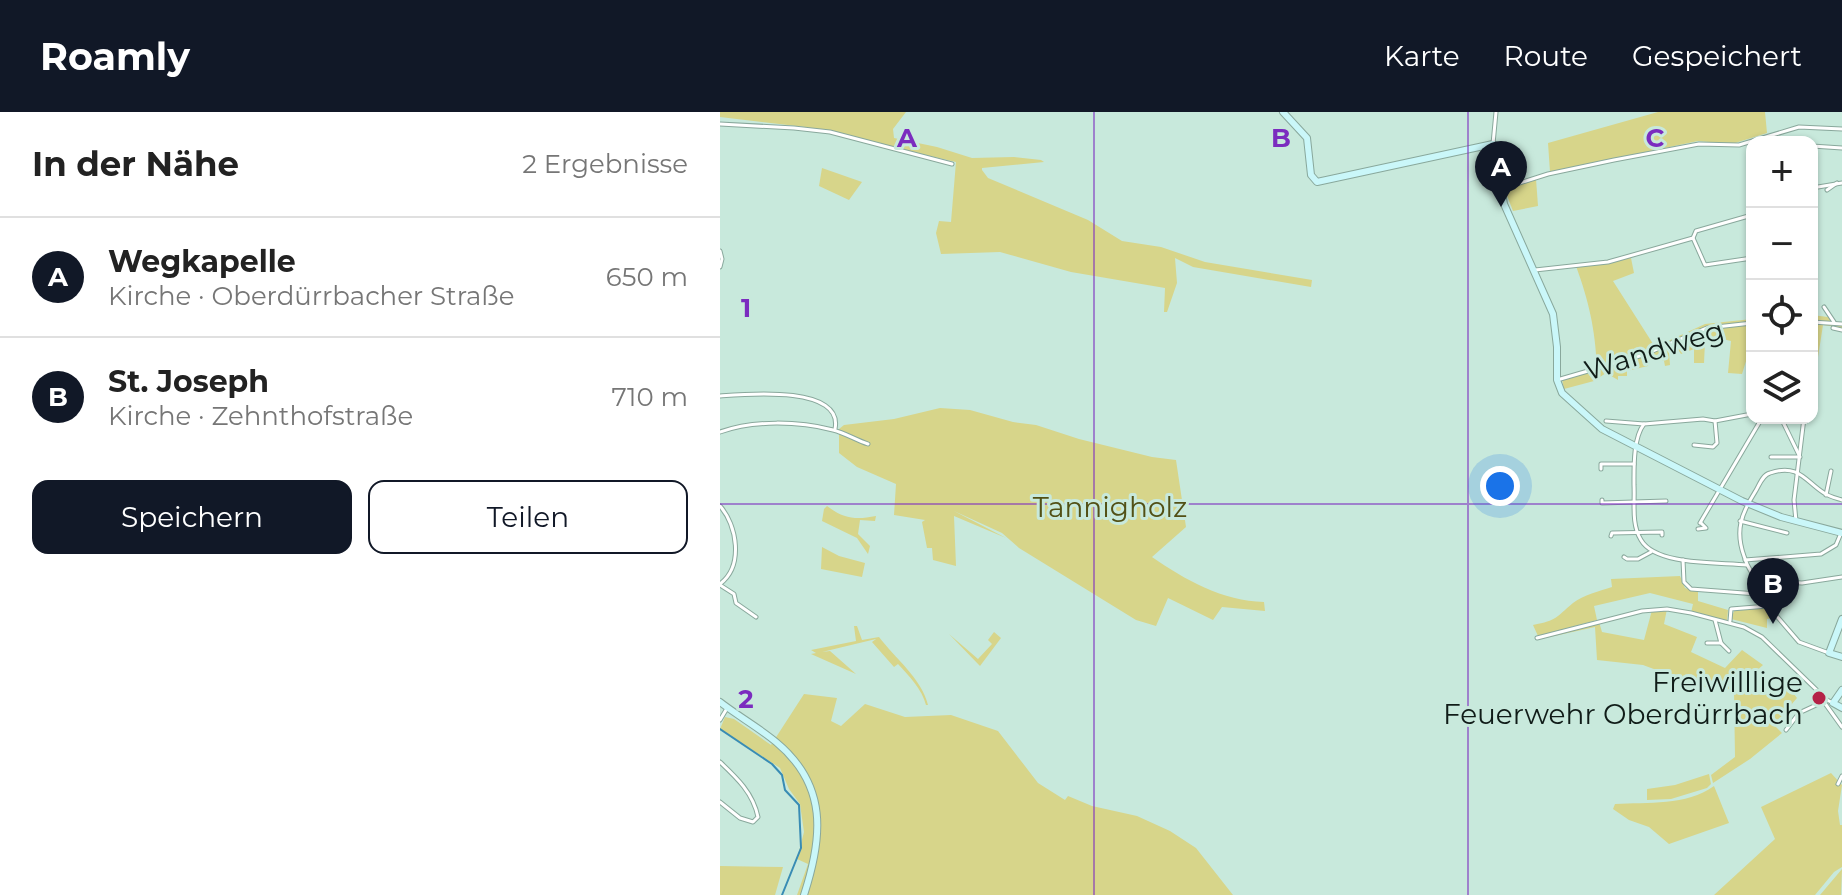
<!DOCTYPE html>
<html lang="de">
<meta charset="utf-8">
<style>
:root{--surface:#fff;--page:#f2f2f2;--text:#222;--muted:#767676;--line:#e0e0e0;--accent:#111827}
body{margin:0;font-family:Montserrat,sans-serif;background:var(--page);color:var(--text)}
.controls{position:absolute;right:24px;top:24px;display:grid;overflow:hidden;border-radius:16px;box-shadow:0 2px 6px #0004}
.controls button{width:72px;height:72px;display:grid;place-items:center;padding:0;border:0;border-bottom:2px solid var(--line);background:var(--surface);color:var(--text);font:40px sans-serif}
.you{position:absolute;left:780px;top:374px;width:28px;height:28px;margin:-20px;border:6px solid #fff;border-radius:50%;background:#1a73e8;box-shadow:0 0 0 12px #1a73e833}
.badge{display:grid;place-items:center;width:52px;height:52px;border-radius:50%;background:var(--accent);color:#fff;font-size:26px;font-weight:700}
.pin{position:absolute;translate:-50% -66px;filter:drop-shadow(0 2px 4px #0008)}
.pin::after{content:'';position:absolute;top:42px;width:28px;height:24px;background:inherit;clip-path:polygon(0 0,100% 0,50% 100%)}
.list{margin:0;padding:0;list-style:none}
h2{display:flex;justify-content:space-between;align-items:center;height:104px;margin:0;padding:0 32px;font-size:34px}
h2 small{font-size:26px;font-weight:400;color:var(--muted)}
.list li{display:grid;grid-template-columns:52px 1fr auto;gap:24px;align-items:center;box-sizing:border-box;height:120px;padding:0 32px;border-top:2px solid var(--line)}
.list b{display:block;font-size:30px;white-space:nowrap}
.list p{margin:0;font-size:26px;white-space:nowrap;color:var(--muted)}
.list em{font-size:26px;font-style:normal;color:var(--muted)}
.actions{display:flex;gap:16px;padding:24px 32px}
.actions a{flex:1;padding:18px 0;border:2px solid var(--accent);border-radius:16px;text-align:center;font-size:28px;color:var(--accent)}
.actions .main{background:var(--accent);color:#fff}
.icon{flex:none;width:44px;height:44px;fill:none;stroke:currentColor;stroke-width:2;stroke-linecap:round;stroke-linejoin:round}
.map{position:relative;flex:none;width:1122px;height:783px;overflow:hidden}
header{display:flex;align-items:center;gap:48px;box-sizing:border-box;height:112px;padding:0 40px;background:var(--accent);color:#fff}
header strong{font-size:38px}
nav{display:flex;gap:44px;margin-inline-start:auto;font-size:28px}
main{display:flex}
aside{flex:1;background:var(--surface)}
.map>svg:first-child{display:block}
</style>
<header>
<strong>Roamly</strong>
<nav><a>Karte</a><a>Route</a><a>Gespeichert</a></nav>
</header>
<main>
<aside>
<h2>In der Nähe<small>2 Ergebnisse</small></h2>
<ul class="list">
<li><span class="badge">A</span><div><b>Wegkapelle</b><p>Kirche · Oberdürrbacher Straße</p></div><em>650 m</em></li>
<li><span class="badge">B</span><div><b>St. Joseph</b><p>Kirche · Zehnthofstraße</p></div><em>710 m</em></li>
</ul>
<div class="actions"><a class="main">Speichern</a><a>Teilen</a></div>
</aside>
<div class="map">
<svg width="1122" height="783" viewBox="0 0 1122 783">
<rect width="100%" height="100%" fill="#c8e9dc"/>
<g fill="#d7d58a">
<polygon points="0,0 186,0 173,17 174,26 217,35 252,46 294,45 321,48 324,50 262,56 262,58 268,66 368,108 402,129 441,135 485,150 592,168 591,175 473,155 455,146 457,171 447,200 444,200 445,176 351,160 280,140 221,142 216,121 219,109 231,110 236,50 85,15 0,5"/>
<polygon points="938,0 1045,0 1047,21 1012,32 978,29 830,60 828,31"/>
<polygon points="102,56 142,70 129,88 99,74"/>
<polygon points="816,67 818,94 793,99 784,76"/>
<path d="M911 146 914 161 893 169 935 235 985 212 1032 207V230L1022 262 1008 261 1011 229 994 225 985 230 984 251H974V237L961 242 957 236 949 240 950 253 945 254 944 249 934 245 929 247 928 254 907 259V264H898V268L886 261 874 269 844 277 842 267 890 252 877 255C875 216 869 190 856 154Z"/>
<polygon points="1092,203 1108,205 1114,211 1122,212 1122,216 1103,213 1098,245 1092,245"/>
<path d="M220 296 250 298 293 310 316 313 359 327 432 345 456 348 466 415 432 445C465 468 503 489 544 490L545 499 502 495 493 508 448 486 436 514 416 508 299 436 282 421 234 399 286 426 234 404 236 454 213 448 212 436H207L202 410 205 408 174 403 176 372 137 355 119 341V317L124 313 174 307Z"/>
<path d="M107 394C124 407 136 408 156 404L155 409 140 408 138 422 150 434 148 442 137 426 102 409 104 397Z"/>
<polygon points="102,435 119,444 145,451 142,465 101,457"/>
<path d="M960 464 965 476 978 480V489L1008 498 1007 509 971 501 973 492 930 481 874 494 877 508 818 524 813 513C838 508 835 506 853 491 863 483 880 479 892 475L891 467Z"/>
<polygon points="1047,495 1057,505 1047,507 1047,516 1011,507 1014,499"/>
<polygon points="947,497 944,512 977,525 971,540 1005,556 1022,538 1043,553 1024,570 1032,578 982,575 923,553 877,548 875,515 816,528 879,510 882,520 924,528 932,498"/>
<path d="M134 514H137L142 528 159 525C174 545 202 567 208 593H206C202 577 189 564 178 552L174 555 152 530 156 527 102 540 110 539 162 585 136 562 91 542 96 541 91 538 136 529Z"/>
<polygon points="274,520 281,526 260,554 229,522 258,547 272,532 268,528"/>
<polygon points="1055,576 1060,580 1070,577 1077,586 1054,613 1062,621 1030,647 993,671 991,663 1015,645 1014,579 1043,583 1053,579"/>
<polygon points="84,582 117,586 111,609 121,614 145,592 185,605 231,603 278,619 318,671 345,688 348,684 372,694 417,704 450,719 476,736 513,783 77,783 88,752 77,747 84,720 80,692 69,677 60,656 0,617 5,605 14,607 51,633"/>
<polygon points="1111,661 1122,673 1118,699 1120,713 1122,713 1122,755 1114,760 1095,783 994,783 1055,727 1041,695"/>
<polygon points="989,662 991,672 987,676 951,687 927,688 927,677 955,673"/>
<path d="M994 674 1009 711 949 732 929 715 909 708 893 697 895 692C928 690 966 694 994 674Z"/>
<polygon points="0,754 63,755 55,783 0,783"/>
<polygon points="1122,757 1121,783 1100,783"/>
</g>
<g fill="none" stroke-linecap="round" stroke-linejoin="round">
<polyline stroke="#398cb4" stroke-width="2" points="0,617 52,652 62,663 65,678 79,693 81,736 62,783"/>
<defs>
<g id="street">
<polyline points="0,12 74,16 110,20 232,52"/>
<polyline points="773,32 776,0"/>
<polyline points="1092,34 1122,36"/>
<polyline points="784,76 828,62 894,48 979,32 1019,33 1079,15 1122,17"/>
<polyline points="1092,76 1122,71"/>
<polyline points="1107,78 1117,71"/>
<polyline points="973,126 985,153 1032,146"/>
<polyline points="0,139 2,147 0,155"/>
<polyline points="815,158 888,150 973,126 976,119 1032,103"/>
<polyline points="1104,195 1114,210"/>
<polyline points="1092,210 1122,212"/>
<polyline points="1113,216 1122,218"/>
<polyline points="837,268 923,243 987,216 1032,211"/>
<path d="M0 284C26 282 124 273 115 317"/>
<polyline points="886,309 924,312"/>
<path d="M0 320C34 308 78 309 113 318 125 321 136 328 148 332"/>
<polyline points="974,333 993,335 997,331 995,309"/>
<polyline points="1051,345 1080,345 1061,306"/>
<polyline points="881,357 881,352 914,352"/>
<polyline points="1106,383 1111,359"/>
<polyline points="882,388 882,391 946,389"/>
<path d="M1122 388C1116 386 1110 385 1104 381 1086 370 1079 351 1050 361 1042 363 1039 374 1035 380 1021 402 1015 419 1024 444 1027 454 1032 464 1041 469L1082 471 1122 465"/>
<path d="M0 394C17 413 24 454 0 472"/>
<polyline points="1020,409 1067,421"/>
<polyline points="1076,409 1074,388 1084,306"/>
<polyline points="980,411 1042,306"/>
<polyline points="978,417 986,416 981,411"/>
<polyline points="891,424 892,421 942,420 942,423"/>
<polyline points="904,445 907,447 918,447 931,440"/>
<polyline points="963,448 964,470 971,477 1037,482 1048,494 1011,497 1010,509"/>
<polyline points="1025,448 1101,442 1116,433 1121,421"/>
<path d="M1027 453C1000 450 936 454 921 428 911 412 915 391 914 373 914 356 913 326 924 312L983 307 995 309 1032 302"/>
<polyline points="0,473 14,482 16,491 36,505"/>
<polyline points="1048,494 1079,530 1109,541"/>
<polyline points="817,526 922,499 947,497 971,501 1024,515 1042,525 1107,588"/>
<polyline points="987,531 1001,531 995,508"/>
<polyline points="1001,531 1009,539"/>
<polyline points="1104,590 1122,615"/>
<polyline points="0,608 6,598"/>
<polyline points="1066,618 1079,601 1107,588 1113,591"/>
<path d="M0 650C17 666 33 681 38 705L33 710 20 706 0 690"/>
<polyline points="1118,672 1122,664"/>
</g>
<g id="secondary">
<polyline points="563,0 587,26 591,63 597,70 773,32 784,92 833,202 837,235 837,268 842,281 882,317 1022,389 1061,405 1122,421"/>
<polyline points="1122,507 1109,541 1122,545"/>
<polyline points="1122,578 1113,591 1122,596"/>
<path d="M0 590C18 604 38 615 56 630 108 673 103 725 84 783"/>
</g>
</defs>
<use href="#street" stroke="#89a89c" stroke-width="5"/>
<use href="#secondary" stroke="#89a89c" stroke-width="8"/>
<use href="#street" stroke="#fff" stroke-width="3"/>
<use href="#secondary" stroke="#caf7f9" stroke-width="6"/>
</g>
<path fill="none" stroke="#7b2cbf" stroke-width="2" stroke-opacity="0.55" d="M374 0V783M748 0V783M0 392H1122"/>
<circle fill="#b42247" stroke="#c8e9dc" stroke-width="3" cx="1099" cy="586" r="8"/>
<g text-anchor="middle" stroke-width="6" stroke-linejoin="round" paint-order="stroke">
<g font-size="28" fill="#101c18" stroke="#c8e9dc">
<text transform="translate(934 238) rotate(-17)" y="10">Wandweg</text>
</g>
<g font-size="28" fill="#525015" stroke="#c8e9dc">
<text x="390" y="405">Tannigholz</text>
</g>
<g font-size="28" fill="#101c18" stroke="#c8e9dc" text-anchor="end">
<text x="1083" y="580">Freiwilllige<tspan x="1083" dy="32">Feuerwehr Oberdürrbach</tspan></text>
</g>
</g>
<g font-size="26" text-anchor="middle" font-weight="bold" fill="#7b2cbf" stroke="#c8e9dc" stroke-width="6" stroke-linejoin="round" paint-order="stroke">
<text x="187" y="35">A</text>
<text x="561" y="35">B</text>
<text x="935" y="35">C</text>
<text x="26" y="205">1</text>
<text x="26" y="596">2</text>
</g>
</svg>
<div class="controls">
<button>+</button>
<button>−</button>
<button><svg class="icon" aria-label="locate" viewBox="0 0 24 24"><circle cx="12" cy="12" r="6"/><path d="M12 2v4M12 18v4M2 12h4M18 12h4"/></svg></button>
<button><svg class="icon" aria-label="layers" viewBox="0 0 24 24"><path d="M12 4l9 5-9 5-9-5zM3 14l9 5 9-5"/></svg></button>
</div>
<div class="you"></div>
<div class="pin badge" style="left:781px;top:95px">A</div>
<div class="pin badge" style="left:1053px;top:512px">B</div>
</div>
</main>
